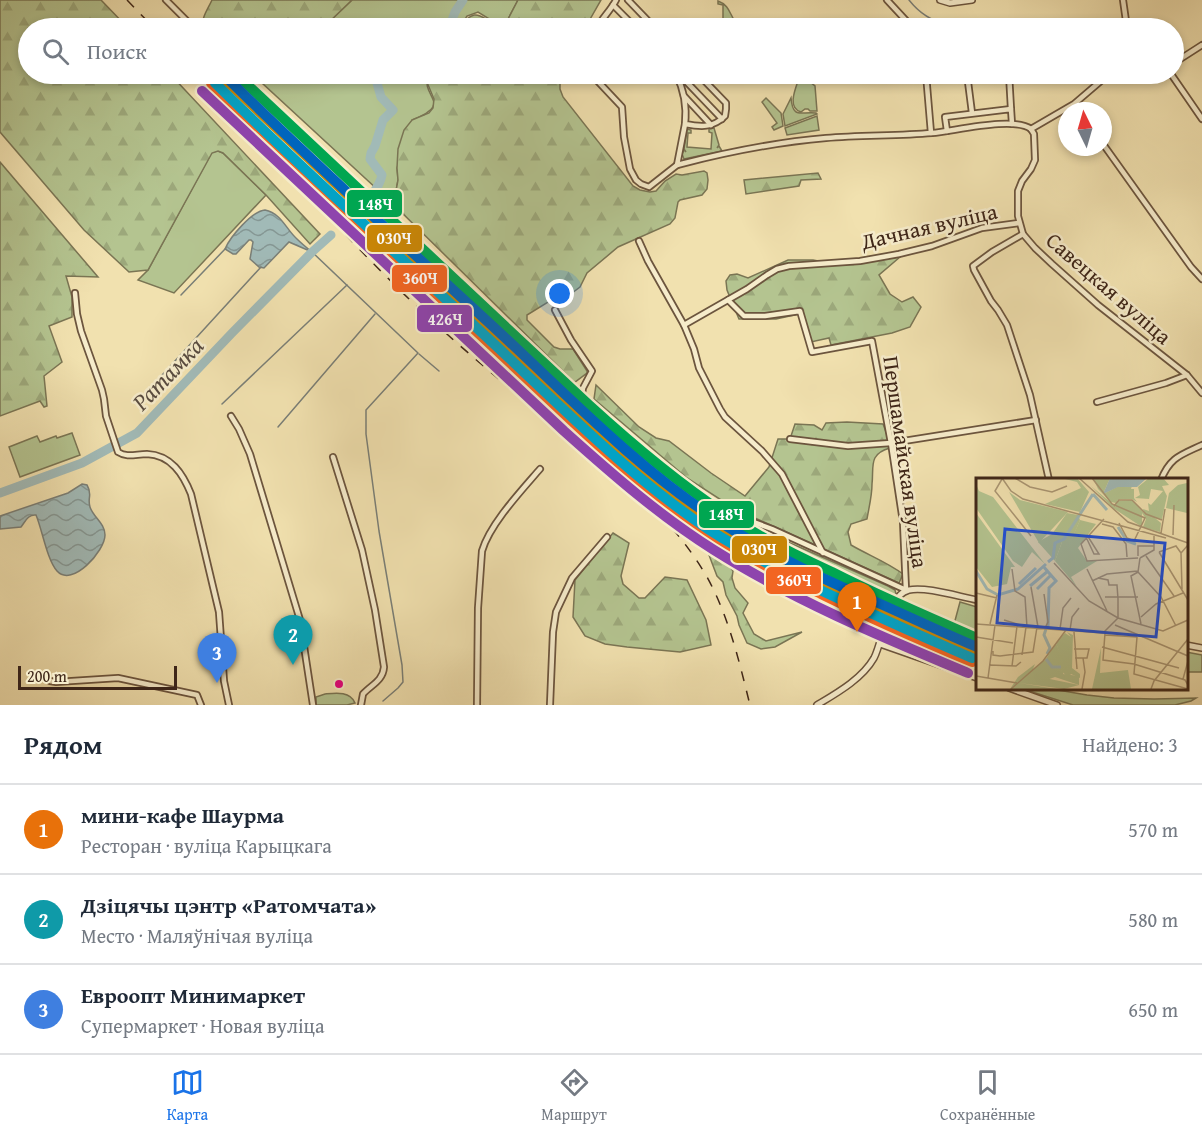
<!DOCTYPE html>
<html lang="ru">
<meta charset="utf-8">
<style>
:root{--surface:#fff;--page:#f2f2f3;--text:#1f2937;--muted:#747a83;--line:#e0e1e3;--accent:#1a73e8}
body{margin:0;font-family:"Gentium Book Plus",serif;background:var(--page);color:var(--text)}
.compass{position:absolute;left:1058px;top:102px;width:54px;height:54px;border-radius:50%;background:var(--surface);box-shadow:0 3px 9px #0003;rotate:355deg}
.scale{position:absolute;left:18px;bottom:15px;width:159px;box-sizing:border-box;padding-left:6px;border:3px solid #3f2618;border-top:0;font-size:16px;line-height:21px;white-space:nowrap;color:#3f2618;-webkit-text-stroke:4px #f6eccb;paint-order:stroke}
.you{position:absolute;left:560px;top:294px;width:21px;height:21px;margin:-15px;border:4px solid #fff;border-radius:50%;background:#1a73e8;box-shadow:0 0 0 9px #1a73e833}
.badge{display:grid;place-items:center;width:39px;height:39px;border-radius:50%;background:var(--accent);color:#fff;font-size:20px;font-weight:700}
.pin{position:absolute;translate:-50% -50px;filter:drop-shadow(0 2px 3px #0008)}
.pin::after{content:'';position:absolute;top:32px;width:21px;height:18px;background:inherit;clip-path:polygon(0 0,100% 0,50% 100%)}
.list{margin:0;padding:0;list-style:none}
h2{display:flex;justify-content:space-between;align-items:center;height:78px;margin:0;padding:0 24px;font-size:26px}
h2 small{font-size:20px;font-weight:400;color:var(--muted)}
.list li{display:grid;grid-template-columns:39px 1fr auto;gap:18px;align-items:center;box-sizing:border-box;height:90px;padding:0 24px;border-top:2px solid var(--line)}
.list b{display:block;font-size:22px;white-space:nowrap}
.list p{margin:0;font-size:20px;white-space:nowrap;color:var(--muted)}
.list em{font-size:20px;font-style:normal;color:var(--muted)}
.icon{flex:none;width:33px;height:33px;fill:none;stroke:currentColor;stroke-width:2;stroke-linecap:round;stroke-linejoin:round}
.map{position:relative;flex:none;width:1202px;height:705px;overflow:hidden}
.search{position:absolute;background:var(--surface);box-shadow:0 3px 9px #0003;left:18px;right:18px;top:18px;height:66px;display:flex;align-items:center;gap:15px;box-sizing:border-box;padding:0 21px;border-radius:33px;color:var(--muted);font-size:22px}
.sheet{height:348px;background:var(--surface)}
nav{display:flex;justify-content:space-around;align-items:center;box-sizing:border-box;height:84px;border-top:2px solid var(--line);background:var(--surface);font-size:16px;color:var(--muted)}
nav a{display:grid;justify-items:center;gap:3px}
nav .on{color:var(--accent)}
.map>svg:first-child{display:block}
</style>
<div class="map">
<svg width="1202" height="705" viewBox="0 0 1202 705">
<defs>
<pattern id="forest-firs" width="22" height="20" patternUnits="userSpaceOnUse" patternTransform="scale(1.5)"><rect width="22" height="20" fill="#b4c490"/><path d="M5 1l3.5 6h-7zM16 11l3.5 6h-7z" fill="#9ca87b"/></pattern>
<pattern id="water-waves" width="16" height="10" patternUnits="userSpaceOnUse" patternTransform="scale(1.5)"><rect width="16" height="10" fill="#a1bab7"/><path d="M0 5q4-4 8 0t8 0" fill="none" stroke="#859794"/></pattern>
</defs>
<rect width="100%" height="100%" fill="#f1e1af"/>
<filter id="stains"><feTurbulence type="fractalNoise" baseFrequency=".00333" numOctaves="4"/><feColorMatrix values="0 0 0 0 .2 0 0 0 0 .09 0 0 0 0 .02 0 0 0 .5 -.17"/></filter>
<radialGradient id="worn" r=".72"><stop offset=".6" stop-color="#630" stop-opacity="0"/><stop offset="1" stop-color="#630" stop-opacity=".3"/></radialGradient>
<g fill="#b4c490" stroke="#7a7554" stroke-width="1.5">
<polygon points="352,0 518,0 505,25 499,25 478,12 467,16 459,28 320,28 327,24"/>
<path d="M718 1C732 6 729 18 740 27L737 28H723V5L718 4Z"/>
<path d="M259 74H428C420 98 455 103 412 120L397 168 398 180 396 191 391 202 261 82Z"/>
<path d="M803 79 804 80 806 79 815 86 817 111H810L808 109H805L801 112C788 108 794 92 798 81Z"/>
<polygon points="766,98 781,113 783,126 774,130 772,127 777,123 762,102"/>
<path d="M791 98C793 120 801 111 816 113L817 114 785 126 783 114Z"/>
<polygon points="817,116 819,130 787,135 785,128"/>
<polygon points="714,128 719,145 717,148 719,146 722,151 684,159 682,154 684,150 686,152 684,149 687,129 691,130 691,133 688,133 687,147 711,149 712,133 709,132 709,129"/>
<polygon points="218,151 223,153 266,195 174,293 138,280 148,270 212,152"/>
<polygon points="72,433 80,455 20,477 9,447 37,436 40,442 56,436 57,438"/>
<polygon points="730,520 756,528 888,586 895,590 896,594 890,605 888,606 832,578 731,522"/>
<path d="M842 596 884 614 878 632C871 628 871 624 871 616 866 613 861 614 856 610 850 606 845 601 838 598Z"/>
<polygon points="960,602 977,607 977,638 953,628"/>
<polygon points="898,620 977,663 977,674 893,644 888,640 886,631 889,623 896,626"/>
<polygon points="1186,652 1202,655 1202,672 1186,672"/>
<polygon points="1023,689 1052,689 1087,695 1114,698 1154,699 1196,698 1191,701 1175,705 1073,705"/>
<path d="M325 694C336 693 350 691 355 703L347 705H316V697Z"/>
</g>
<g fill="url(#forest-firs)" stroke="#7a7554" stroke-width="1.5">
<polygon points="0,0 101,0 128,28 28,28 28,74 170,74 320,234 310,244 266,195 223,153 218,151 212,153 148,270 129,272 84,230 0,132"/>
<path d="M212 0H352L327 24 320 28H204C200 19 208 9 212 0Z"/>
<path d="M518 0H601L585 28H459C480 0 482 26 505 25Z"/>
<polygon points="428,74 560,74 560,89 563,97 633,186 640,190 650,192 656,191 665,181 676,174 682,175 704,171 707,173 708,180 707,189 702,195 680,200 678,202 675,218 670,224 618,247 587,273 580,287 556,305 548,302 527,315 527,320 554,347 560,349 573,349 587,371 587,373 575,382 573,381 391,202 396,191 398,180 397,168 398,149 404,130 412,120 429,113 433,108 434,99 426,80"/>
<polygon points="0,162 98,277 66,276 72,297 72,317 49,326 62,362 44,376 47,406 44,407 40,401 0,416"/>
<polygon points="818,173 821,179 801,180 799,186 746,194 744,180"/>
<polygon points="900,257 879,275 890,294 902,302 913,297 921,307 910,327 892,333 831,345 829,338 811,342 799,314 776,319 739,319 727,290 726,281 730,275 737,274 748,278 788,260 813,260 834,264"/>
<path d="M596 385 639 427 656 438 669 441 711 473 745 496 769 467 778 439H790L795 424 814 425 822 430 826 423 847 422 883 424 888 437 890 448C868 454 874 467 872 484 872 496 869 507 867 519L851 524 848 532 851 545C868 555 887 562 903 574L899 583 735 509 687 478 594 399Z"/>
<polygon points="613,533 629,543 621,576 623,584 639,598 645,598 665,577 687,580 706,620 711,645 680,652 627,647 605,644 585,636 573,617 575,580"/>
<polygon points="711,540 733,571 732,578 735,588 748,603 743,613 754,634 766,641 802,632 775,647 761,649 747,643 739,625 737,616 726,595 723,582 717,576 712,563 709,555"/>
</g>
<g fill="url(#water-waves)" stroke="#7a7f77" stroke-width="1.5">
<path d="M265 210C282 214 285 228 297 239 302 244 307 248 312 252L289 242 264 268 259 267 250 259 253 242 251 240H249L236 254H233L225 249C230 237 252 211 265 210Z"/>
<path d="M82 484 87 485C93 495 87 497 90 507 93 517 105 523 105 535 105 551 72 588 57 571 47 560 42 529 36 515 28 514 25 522 21 527L0 529V516L68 493Z"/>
</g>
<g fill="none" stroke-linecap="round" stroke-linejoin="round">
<g stroke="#7a7f77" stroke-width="1.5">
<path d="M909 0C931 28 959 29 992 20"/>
<polyline points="311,251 418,353 366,410 366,434 379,531 402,665 403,682 398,688 383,701"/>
<polyline points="181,295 226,248"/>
<polyline points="419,354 439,371"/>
<polyline points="142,397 261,267"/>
<polyline points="222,404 347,285"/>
<polyline points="278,427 375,314"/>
</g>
<g stroke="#a1bab7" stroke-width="9">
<polyline points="449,28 455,12 463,0"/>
<path d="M347 218C360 205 378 194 382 175L370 159 371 153 375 146 383 120 393 110 381 97 377 83 382 74"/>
<polyline points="0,493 82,463 137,433 232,333 312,252 331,235"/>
</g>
<defs>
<g id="minor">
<polyline points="166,0 194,28"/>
<polyline points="628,0 655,28"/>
<polyline points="887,0 913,28"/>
<polyline points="1123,0 1127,28"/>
<polyline points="613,5 636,28"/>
<path d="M597 28C602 18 611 10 616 0"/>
<polyline points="1174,63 1202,45"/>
<path d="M591 74 622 107 624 137 630 169 636 180 641 184 649 187 677 165 681 164C728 152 778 142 826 138 861 135 897 136 932 133 955 131 1014 116 1031 129"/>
<path d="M676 74C684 90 687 106 685 124 701 127 713 128 725 116L726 109V103L698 74"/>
<polyline points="679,74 722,119"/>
<polyline points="926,74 931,133"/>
<polyline points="967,74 972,113"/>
<polyline points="1009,74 1011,109"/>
<polyline points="1171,74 1202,119"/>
<polyline points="684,96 711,125"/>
<polyline points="1031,129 1034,134 1035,160 1031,169 1022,181 1018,191 1018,216 1023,234 1035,248 1052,264 1098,305 1187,375 1202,393"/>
<polyline points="1031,129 1074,104 1109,74"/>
<polyline points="947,131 945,117 1011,109 1012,124"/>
<polyline points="1103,144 1191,267 1202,279"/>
<polyline points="677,165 685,124"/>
<polyline points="393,222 581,399 627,438 663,471 675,480 729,513 772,529 906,590 903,522 891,443 872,341 812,352 800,311 765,316 744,316 728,300"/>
<polyline points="1023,234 992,252 973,266 974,270 991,301 998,310 1007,325 1030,395 1049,480"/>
<polyline points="639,241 648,261 684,325 694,349 699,368 720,409 725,417 762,451 782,474 823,553"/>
<path d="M75 293 77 314 81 331 102 390 104 399 106 416 118 452C127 458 136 454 147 454 171 455 183 474 191 494L219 612 224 681 229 705"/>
<polyline points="555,310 571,340 592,371 583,388 581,399"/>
<polyline points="684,325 747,289 767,275 777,269 789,266 860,261 899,254 932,246 982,228 1019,223"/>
<polyline points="1097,402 1166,383 1187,375"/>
<polyline points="231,416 239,429 250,454 300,620 313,705"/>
<polyline points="790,439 848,446 891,443 1036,420"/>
<path d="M333 457 362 550 375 610 384 667C383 681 371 685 363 694L361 705"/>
<path d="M1161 480C1170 457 1181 455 1202 445"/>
<polyline points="50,681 56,682 118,678 197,695 201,705"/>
<path d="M477 705 478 608 482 551C490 524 521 491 540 469"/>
<polyline points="550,705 553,632 556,612 572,578 607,537"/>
</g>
<g id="tertiary">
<polyline points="940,0 950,3 972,0"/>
<polyline points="880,644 977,678"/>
<polyline points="1186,645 1202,648"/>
<polyline points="1009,688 1057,705"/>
<path d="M817 705C837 693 862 679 874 658 883 641 887 595 909 590 925 586 960 597 977 600"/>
</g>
</defs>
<use href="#minor" stroke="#6c553e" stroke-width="8"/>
<use href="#tertiary" stroke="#6c553e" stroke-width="8"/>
<use href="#minor" stroke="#f6eccb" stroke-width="4.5"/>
<use href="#tertiary" stroke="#f6eccb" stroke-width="5"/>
<g stroke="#3f2618" stroke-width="1.5" stroke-dasharray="10 10" stroke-linecap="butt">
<polyline points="127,0 154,28"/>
<path d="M196 74C266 148 334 226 408 298 485 372 571 437 653 506 673 528 692 551 707 577 729 617 739 661 750 705"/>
</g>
<defs>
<path id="rail-1" d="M219 74 581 414C627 456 674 497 727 530 805 579 892 615 977 651"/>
<path id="rail-2" d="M211 83 573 422C619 465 666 505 719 539 752 560 787 577 823 595 872 619 922 641 972 662"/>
<path id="rail-3" d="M236 74 589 405C634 446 680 485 731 518 763 539 797 556 832 572 879 596 928 617 977 638"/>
<path id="rail-4" d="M202 91 564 431C612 474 660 516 714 550 793 600 882 637 968 673"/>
<path id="rail-5" d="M223 74C313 163 407 247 500 333 569 397 635 466 714 518 765 552 820 578 876 602 910 617 943 633 977 647"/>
<path id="rail-6" d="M215 83C305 172 400 256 493 343 562 407 629 476 708 529 761 563 818 590 875 615 907 630 940 644 972 658"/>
</defs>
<use href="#rail-1" stroke="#f6eccb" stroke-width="15"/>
<use href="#rail-2" stroke="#f6eccb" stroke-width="15"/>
<use href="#rail-3" stroke="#f6eccb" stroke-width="15"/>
<use href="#rail-4" stroke="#f6eccb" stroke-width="15"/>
<use href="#rail-5" stroke="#f6eccb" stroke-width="15"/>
<use href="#rail-6" stroke="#f6eccb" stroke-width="15"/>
<use href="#rail-1" stroke="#c98606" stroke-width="10"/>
<use href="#rail-2" stroke="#f26522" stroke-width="10"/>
<use href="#rail-3" stroke="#00a651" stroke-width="10"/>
<use href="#rail-4" stroke="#8e44ad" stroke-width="10"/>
<use href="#rail-5" stroke="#0065bd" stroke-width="10"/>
<use href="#rail-6" stroke="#03a2c5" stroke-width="10"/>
</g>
<circle fill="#e5007d" stroke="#f6eccb" stroke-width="2" cx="339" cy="684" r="5"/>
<g text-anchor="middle" stroke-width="5" stroke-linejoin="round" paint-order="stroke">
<g font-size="22" fill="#3f2618" stroke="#f6eccb">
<text transform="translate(929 226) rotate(-13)" y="8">Дачная вуліца</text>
<text transform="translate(1109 288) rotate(41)" y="8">Савецкая вуліца</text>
<text transform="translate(906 462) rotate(82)" y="8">Першамайская вуліца</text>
</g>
<g font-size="24" font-style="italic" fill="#584b40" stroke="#f6eccb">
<text transform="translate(168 374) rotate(-46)" y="8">Ратамка</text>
</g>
</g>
<g transform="translate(976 478)">
<rect width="212" height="212" fill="#f1e1af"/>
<path d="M117 0H134L127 16 141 9 156 8 155 11H158V20L161 24 156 21H144L141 23 156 22 168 35 167 31 173 33 172 25 175 27 187 13 175 11 173 21 159 20 164 17 162 9 173 0H187L193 7 186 8 191 18 186 41 179 40 185 45 184 54 167 49 170 41 166 35V49L137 30 115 8 140 29V25L135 24 122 11ZM91 35 102 37 104 42 96 61 86 64 79 83 62 64 76 56Z" fill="#b4c490"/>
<path d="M85 0H101L113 14 104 34 69 26 105 10 101 4ZM211 5V35L190 30 193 15 202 7ZM0 6 3 13 17 19 69 86 56 74 46 89 37 83 0 30ZM33 14 44 22 92 34 63 65ZM0 35 39 89H35L31 106 16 109 0 89ZM104 42 120 46 102 70 111 83H121L95 99 101 109 79 83 86 64 91 58 96 60ZM91 154 97 157 96 190 104 196V200L95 196 92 200 86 193 89 190 80 165 89 155 95 159ZM125 170 124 195 152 192 155 211H116ZM59 186 57 191 64 199 103 207 88 211 43 205 81 211H34L42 199Z" fill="#b4c490"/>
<path d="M80 165 90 189 87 196 103 198V207L79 199 65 204 57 191 70 181Z" fill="#b4c490"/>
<path d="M134 0H171L161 9H142L127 16Z" fill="#a1bab7"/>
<path fill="none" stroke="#a1bab7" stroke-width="3" d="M117 16 131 32M142 49 151 63 160 66M72 84 77 80 79 65 88 61 117 16M67 88 80 103 73 110 72 149M0 93 11 111 22 117 42 111 70 86M43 106 60 90M54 108 72 93M61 111 75 97M70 151 68 157 74 170 71 176M70 181 76 189H85"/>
<path fill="none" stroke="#aa9673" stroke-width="1.5" d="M26 0 35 13 47 21 190 60M39 0 54 9 76 14 91 8M103 0 152 44 212 65M116 0 136 26 169 40 158 63 151 60 143 45M26 1 19 13 55 58M138 28 143 22H156L170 36 186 42M128 41 105 66 111 83 162 80M126 46 137 49 150 66 151 79M185 55 189 31M197 57 198 27M110 59 118 76H123L111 57M183 74 212 122M183 74 200 68 205 75M162 78V68H178M170 78 198 118M164 80 162 94 185 119 200 148M164 80 178 72V58M78 85 113 123 142 140 187 153 212 142M36 91 39 113 49 119 51 149M111 91 131 133M162 94 155 98 165 146M116 103 131 96 162 93M55 109 62 149M206 111 205 75 212 67M0 115 21 120M68 116 72 144 69 150M129 119H162M165 139 180 126 207 115M28 142 48 148M0 146 127 155 142 140V121L141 107H133L132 102 122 100M14 146 21 117M139 147 212 178M84 151 87 130 95 120M94 152 96 139 103 130M98 154 101 191M129 155 127 182 158 186 209 202 212 207M129 157 161 159M0 159 37 165M161 159 158 196 212 211M126 169 203 190M98 171H113L111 180H99M17 173V177L24 178 57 174 61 149M46 177 50 149M13 187 40 188 45 184M36 188 41 148M0 198 41 205M12 200 19 147M207 201 212 183M35 211 67 183 90 152M106 211 109 194 107 180M175 211 178 203 212 161"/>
<path fill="#1d4ed8" fill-opacity="0.15" stroke="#1d4ed8" stroke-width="3" d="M29 51 189 65 180 159 21 145Z"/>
<rect width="212" height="212" fill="none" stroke="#3f2618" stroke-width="3"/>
</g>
<g stroke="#f6eccb" stroke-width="2">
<rect x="346" y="189" width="57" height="29" rx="6" fill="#00a651"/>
<rect x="366" y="224" width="57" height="29" rx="6" fill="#c98606"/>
<rect x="391" y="264" width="57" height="29" rx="6" fill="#f26522"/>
<rect x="416" y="304" width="57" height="29" rx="6" fill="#8e44ad"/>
<rect x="698" y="500" width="57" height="29" rx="6" fill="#00a651"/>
<rect x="731" y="535" width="57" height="29" rx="6" fill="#c98606"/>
<rect x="765" y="566" width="57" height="29" rx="6" fill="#f26522"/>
</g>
<g font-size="16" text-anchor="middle" font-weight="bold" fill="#fff">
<text x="375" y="210">148Ч</text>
<text x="394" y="244">030Ч</text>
<text x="420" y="284">360Ч</text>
<text x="445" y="325">426Ч</text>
<text x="726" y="520">148Ч</text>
<text x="759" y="555">030Ч</text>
<text x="794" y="586">360Ч</text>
</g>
<rect width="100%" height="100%" filter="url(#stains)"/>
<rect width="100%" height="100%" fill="url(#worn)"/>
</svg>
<svg class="compass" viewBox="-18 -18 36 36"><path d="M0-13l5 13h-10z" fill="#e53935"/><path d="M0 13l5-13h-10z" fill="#747a83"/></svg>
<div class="scale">200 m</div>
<div class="you"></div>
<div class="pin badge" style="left:857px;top:632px;background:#e8710a">1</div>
<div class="pin badge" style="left:293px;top:665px;background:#0f9aa8">2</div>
<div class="pin badge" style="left:217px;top:683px;background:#3f7fe0">3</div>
<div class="search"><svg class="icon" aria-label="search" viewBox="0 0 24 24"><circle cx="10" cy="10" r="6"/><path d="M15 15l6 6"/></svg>Поиск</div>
</div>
<section class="sheet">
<h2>Рядом<small>Найдено: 3</small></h2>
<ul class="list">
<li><span class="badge" style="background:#e8710a">1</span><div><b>мини-кафе Шаурма</b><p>Ресторан · вуліца Карыцкага</p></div><em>570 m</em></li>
<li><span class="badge" style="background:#0f9aa8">2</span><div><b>Дзіцячы цэнтр «Ратомчата»</b><p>Место · Маляўнічая вуліца</p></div><em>580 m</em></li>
<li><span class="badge" style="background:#3f7fe0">3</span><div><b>Евроопт Минимаркет</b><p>Супермаркет · Новая вуліца</p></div><em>650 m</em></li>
</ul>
</section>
<nav>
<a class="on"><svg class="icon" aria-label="map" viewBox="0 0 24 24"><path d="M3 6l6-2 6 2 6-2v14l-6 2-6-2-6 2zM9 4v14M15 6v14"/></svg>Карта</a>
<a><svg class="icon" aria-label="directions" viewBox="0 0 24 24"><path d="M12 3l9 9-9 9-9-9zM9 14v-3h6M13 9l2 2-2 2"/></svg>Маршрут</a>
<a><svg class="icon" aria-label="saved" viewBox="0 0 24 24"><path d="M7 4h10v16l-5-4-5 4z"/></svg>Сохранённые</a>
</nav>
